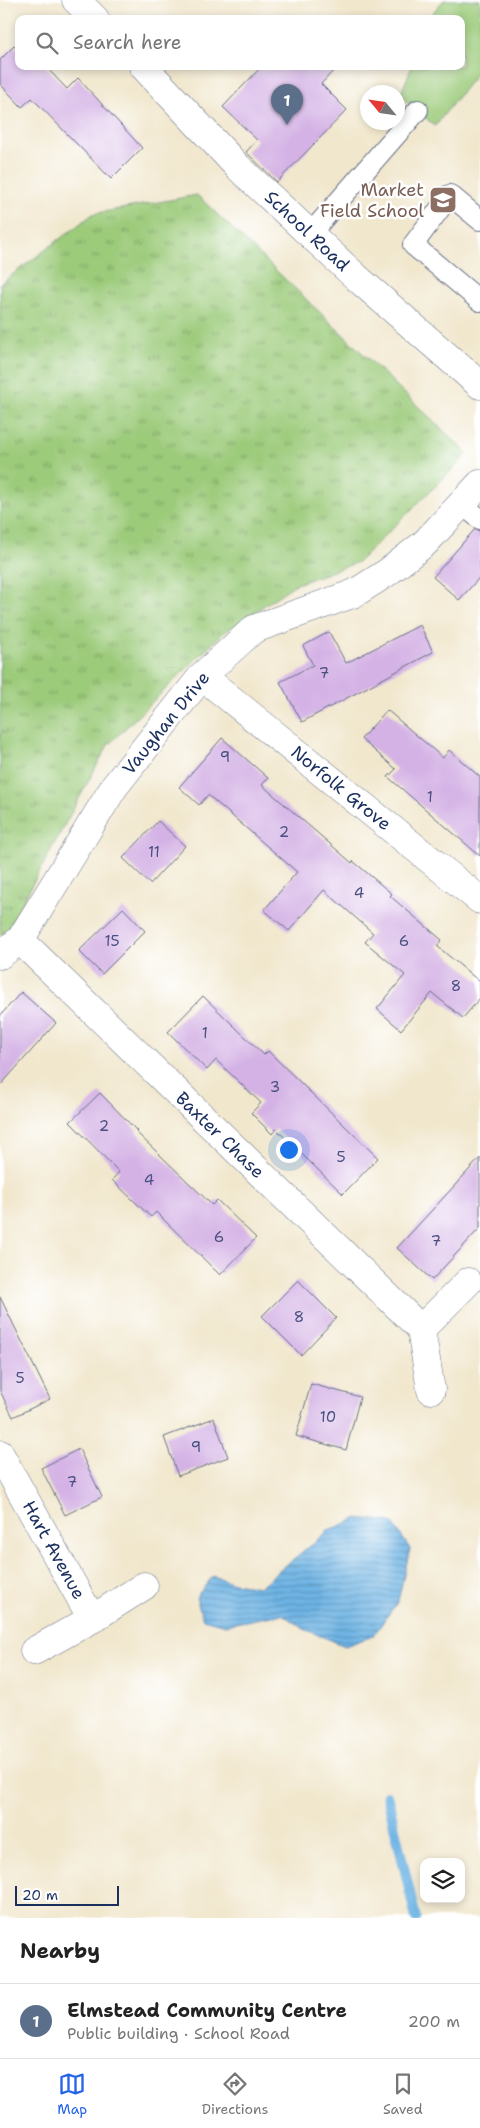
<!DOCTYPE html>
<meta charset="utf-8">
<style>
:root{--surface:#fff;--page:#f6f6f6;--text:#222;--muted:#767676;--line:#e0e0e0;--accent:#2563eb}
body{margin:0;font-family:"Shantell Sans",sans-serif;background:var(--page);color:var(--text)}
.controls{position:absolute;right:15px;bottom:15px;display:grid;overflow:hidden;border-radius:10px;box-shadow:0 2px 8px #0003}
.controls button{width:45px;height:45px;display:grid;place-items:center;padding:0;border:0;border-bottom:1px solid var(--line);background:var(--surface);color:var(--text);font:25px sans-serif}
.compass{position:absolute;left:360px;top:85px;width:45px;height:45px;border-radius:50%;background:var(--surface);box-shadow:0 2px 8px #0003;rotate:299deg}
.scale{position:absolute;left:15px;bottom:12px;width:104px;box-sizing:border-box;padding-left:5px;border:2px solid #1b2f5e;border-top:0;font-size:14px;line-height:18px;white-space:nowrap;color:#1b2f5e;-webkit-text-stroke:4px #fff;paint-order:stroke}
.you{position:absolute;left:288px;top:1149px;width:18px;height:18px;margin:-12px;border:4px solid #fff;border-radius:50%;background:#1a73e8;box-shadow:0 0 0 8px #1a73e833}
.badge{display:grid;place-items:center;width:32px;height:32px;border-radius:50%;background:var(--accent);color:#fff;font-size:16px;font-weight:700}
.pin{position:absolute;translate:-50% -41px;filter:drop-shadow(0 1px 2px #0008)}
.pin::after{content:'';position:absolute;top:26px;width:18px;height:15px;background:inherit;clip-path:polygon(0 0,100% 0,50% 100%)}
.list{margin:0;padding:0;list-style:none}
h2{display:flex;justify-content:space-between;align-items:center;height:65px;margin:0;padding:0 20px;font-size:21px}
h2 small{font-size:16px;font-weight:400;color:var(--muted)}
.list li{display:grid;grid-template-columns:32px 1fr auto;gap:15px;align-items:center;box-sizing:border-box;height:75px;padding:0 20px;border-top:1px solid var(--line)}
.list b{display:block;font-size:19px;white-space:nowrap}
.list p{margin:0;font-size:16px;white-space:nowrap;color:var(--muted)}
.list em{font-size:16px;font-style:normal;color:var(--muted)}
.icon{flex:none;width:28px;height:28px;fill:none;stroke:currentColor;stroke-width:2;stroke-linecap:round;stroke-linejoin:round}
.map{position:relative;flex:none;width:480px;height:1918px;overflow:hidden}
.search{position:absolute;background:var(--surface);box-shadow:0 2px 8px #0003;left:15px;right:15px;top:15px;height:55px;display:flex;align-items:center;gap:12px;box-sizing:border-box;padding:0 18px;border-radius:10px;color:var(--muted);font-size:19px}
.sheet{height:140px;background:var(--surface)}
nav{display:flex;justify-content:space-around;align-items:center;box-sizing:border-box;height:70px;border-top:1px solid var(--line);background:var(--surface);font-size:14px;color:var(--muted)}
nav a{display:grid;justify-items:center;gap:2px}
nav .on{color:var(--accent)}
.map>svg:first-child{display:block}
</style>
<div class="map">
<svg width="480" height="1918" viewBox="0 0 480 1918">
<defs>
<pattern id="grass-tufts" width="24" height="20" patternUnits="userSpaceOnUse" patternTransform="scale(1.25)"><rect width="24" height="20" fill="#9ccb7a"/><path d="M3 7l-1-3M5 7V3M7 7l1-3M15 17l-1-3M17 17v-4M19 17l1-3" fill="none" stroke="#7ea567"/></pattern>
<pattern id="water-rules" width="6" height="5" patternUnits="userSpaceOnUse" patternTransform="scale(1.25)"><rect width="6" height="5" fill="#6eb4e4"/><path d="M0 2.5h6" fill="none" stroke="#5a93bc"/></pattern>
</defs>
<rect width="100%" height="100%" fill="#fff"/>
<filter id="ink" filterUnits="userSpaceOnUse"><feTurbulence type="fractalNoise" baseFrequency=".02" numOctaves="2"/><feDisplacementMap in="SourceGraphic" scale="10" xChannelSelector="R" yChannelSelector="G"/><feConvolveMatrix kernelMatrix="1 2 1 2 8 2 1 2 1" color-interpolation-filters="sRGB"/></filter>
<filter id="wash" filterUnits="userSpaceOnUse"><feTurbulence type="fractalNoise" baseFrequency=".0096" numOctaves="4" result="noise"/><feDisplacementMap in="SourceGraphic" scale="20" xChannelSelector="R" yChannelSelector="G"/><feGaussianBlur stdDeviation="1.12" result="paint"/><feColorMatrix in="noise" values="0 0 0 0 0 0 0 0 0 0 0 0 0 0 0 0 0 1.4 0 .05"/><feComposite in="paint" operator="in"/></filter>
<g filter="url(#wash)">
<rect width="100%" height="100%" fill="#f1e7cd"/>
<polygon fill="url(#grass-tufts)" stroke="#5c7d6c" points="197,195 468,454 358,562 294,585 221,635 108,745 7,931 0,936 0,284 93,214"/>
<polygon fill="#9ccb7a" stroke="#5c7d6c" points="444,0 480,0 480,69 435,126 400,96 412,66 461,66 461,19 431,19 434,11"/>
<polygon fill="url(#water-rules)" stroke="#4472a1" points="358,1518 392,1522 410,1549 398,1601 373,1636 345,1646 304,1629 282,1614 225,1625 203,1619 196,1597 213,1576 234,1583 259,1587 328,1531"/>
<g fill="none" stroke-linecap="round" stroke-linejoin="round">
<polyline stroke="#6eb4e4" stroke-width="10" points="387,1795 416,1918"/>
</g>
<g id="blocks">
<g fill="#d4b2e5">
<polygon points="14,46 19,51 19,66 45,66 67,89 78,78 142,148 111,179 32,98 22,107 0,84 0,60"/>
<polygon points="262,66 338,66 321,84 347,110 277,182 246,152 257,140 223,107"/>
<polygon points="475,529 480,531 480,577 459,600 433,577"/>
<polygon points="420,625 433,652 302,722 280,682 313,665 303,646 329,632 346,663"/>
<polygon points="387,710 443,758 449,750 480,777 480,856 388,777 396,769 361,739"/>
<polygon points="222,738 268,778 262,785 352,863 353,861 392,894 390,896 442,940 437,946 480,982 480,998 463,1018 432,993 401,1030 377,1009 405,975 365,942 373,933 324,890 289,931 264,910 297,872 208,795 199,805 179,787"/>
<polygon points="158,821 185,846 150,884 123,858"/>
<polygon points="123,908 145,931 102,974 79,951"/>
<polygon points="21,992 56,1023 0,1086 0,1016"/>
<polygon points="203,996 264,1055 268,1051 378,1158 343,1194 276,1129 272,1134 251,1113 261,1103 216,1060 207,1070 168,1032"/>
<polygon points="100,1093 137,1131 136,1132 212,1205 217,1200 256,1238 220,1275 156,1212 151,1217 112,1180 119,1172 70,1122"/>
<polygon points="480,1158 480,1228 432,1280 397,1248"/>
<polygon points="298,1280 336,1318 301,1355 262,1316"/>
<polygon points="0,1297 50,1399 13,1417 0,1391"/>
<polygon points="311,1384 360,1397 346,1450 296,1436"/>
<polygon points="214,1418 228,1457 178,1476 164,1437"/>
<polygon points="79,1449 102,1497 65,1515 41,1468"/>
</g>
</g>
</g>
<g filter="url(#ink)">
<use href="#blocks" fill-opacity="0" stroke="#666f85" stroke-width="1"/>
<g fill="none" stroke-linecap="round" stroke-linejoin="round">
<defs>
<g id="lane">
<polyline points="480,220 450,195 413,245 480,301"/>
<polyline points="310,234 418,110"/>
<polyline points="461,503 480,519"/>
</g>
<g id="street">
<polyline points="202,676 480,900"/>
<polyline points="20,940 421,1329 431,1390"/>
<polyline points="0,955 20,940 114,787 202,676 254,629 355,593 388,572 425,543 480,484"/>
<polyline points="421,1329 468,1282"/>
<polyline points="0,1454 92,1619"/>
<polyline points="34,1651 92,1619 144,1586"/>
</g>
<g id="secondary">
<polyline points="76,0 95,19"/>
<polyline points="143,66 238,167 356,277 480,385"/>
</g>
</defs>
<use href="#lane" stroke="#666f85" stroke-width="22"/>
<use href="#street" stroke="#666f85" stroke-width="29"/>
<use href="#secondary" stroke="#666f85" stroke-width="29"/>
<use href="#lane" stroke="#fff" stroke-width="20"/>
<use href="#street" stroke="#fff" stroke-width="28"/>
<use href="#secondary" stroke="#fff" stroke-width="28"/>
</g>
</g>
<defs>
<symbol id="school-square" viewBox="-11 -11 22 22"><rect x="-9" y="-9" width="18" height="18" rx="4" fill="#8d6e63" stroke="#fff"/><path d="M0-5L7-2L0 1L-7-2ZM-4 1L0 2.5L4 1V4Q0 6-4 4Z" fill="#fff"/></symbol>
</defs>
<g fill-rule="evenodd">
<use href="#school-square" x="427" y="184" width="32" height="32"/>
</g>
<g text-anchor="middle" stroke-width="5" stroke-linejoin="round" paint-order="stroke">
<g font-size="15" fill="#495080">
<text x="324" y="678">7</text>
<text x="225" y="762">9</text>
<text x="430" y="802">1</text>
<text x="284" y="837">2</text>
<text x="154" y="857">11</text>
<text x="359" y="898">4</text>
<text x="112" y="946">15</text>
<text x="404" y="946">6</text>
<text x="456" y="991">8</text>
<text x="205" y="1038">1</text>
<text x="275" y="1092">3</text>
<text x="104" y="1131">2</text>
<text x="341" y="1162">5</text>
<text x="149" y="1185">4</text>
<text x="219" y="1242">6</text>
<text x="436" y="1246">7</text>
<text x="299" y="1322">8</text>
<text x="20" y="1383">5</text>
<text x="328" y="1422">10</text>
<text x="196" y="1452">9</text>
<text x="72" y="1487">7</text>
</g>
<g font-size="18" fill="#785e54" stroke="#fff" text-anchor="end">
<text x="424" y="196">Market<tspan x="424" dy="21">Field School</tspan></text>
</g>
<g font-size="18" fill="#1b2f5e" stroke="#fff">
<text transform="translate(307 231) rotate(43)" y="6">School Road</text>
<text transform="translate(166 723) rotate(-51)" y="6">Vaughan Drive</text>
<text transform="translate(341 788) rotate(39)" y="6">Norfolk Grove</text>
<text transform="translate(220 1135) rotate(44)" y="6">Baxter Chase</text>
<text transform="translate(54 1550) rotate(61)" y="6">Hart Avenue</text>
</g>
</g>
</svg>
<div class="controls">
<button><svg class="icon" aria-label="layers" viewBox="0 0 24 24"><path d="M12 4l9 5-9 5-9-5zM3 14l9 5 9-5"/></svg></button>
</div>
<svg class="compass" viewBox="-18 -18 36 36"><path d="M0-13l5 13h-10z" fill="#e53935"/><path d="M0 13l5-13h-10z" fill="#767676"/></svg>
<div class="scale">20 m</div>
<div class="you"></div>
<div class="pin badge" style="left:287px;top:125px;background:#5c6f8a">1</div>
<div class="search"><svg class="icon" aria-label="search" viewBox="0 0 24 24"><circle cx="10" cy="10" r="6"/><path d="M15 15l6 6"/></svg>Search here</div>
</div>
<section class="sheet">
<h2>Nearby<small></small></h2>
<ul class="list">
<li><span class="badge" style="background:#5c6f8a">1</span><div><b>Elmstead Community Centre</b><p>Public building · School Road</p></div><em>200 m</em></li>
</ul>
</section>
<nav>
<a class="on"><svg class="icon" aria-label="map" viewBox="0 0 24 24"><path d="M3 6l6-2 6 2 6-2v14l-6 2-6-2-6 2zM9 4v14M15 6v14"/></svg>Map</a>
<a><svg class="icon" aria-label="directions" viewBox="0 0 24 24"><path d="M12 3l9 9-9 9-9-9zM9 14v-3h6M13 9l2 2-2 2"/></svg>Directions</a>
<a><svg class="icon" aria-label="saved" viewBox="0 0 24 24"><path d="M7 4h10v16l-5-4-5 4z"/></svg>Saved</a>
</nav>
